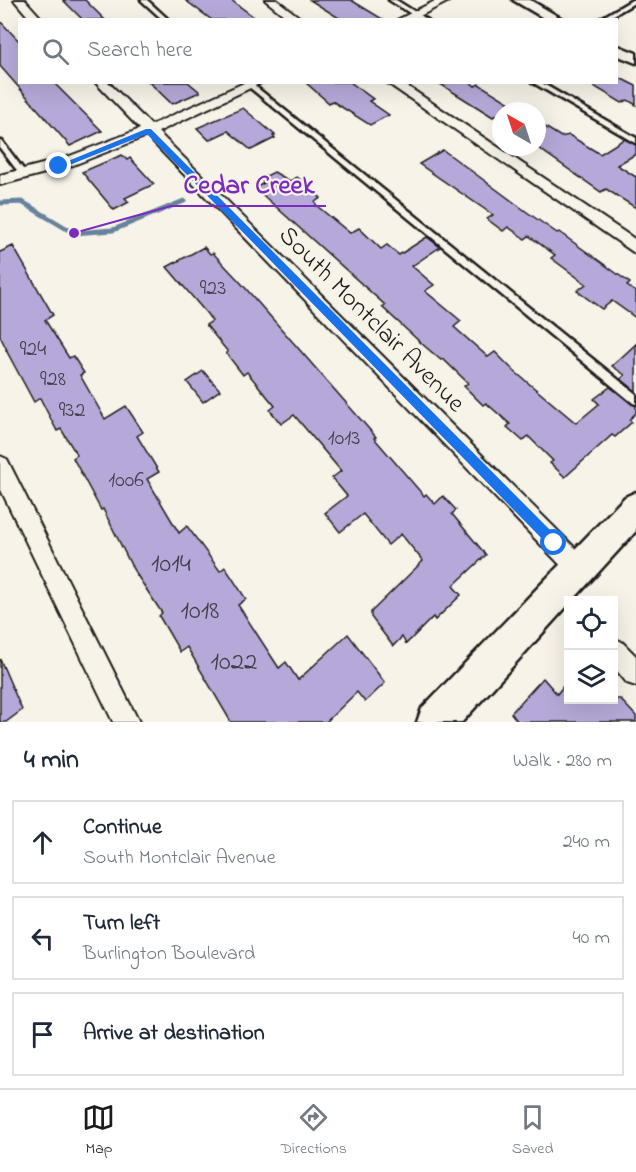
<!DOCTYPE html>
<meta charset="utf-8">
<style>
:root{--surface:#fff;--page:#f2f2f3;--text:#1f2937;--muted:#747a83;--line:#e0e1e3;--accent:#1c1c1c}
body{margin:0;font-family:"Indie Flower",sans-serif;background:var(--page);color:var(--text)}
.controls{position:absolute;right:18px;bottom:18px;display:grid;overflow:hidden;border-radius:0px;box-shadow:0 6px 24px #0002}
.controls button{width:54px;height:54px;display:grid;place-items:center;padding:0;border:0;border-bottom:2px solid var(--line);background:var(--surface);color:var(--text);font:30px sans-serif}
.compass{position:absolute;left:492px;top:102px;width:54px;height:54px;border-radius:50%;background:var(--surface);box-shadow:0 6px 24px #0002;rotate:321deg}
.stop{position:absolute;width:18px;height:18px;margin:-14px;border:4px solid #1a73e8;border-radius:50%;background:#fff}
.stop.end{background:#1a73e8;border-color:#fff;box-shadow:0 2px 6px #0008}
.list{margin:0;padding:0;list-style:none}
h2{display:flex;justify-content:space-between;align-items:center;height:78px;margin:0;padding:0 24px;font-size:26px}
h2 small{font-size:20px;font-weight:400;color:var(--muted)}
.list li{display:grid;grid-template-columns:39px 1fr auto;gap:18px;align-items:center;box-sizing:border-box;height:84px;margin:0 12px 12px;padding:0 12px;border:2px solid var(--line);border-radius:0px}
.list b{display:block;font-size:22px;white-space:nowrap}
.list p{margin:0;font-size:20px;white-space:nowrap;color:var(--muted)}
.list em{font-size:20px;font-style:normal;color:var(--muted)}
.icon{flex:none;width:33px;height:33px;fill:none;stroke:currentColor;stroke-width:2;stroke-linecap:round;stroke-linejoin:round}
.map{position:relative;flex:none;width:636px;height:722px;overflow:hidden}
.search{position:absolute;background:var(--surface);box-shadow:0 6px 24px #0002;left:18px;right:18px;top:18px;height:66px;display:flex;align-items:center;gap:15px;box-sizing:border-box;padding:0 21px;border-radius:0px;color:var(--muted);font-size:22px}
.sheet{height:366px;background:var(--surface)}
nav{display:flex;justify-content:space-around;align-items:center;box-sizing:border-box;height:84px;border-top:2px solid var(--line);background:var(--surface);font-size:16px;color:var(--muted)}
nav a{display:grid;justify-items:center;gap:3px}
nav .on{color:var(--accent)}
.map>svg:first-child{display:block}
</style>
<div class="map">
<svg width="636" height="722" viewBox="0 0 636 722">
<rect width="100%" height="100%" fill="#f7f3e8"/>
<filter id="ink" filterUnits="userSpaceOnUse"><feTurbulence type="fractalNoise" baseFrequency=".0167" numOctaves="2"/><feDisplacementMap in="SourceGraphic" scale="12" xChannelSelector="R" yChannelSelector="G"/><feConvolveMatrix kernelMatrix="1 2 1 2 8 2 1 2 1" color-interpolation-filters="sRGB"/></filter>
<g filter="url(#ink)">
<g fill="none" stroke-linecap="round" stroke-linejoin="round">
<polyline stroke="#65839c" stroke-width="5" points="0,203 22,202 74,233 113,230 184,201"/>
</g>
<g fill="#b6a9d9" stroke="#1c1c1c" stroke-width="1.5">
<polygon points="63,0 85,0 105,20 83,20"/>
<polygon points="185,0 231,0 258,20 212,20"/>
<polygon points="310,0 351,0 384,20 342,20"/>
<polygon points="0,21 20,42 20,82 53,82 102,131 70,146 0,66"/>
<polygon points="616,76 636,86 636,105 628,100 622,103 587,82 616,82"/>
<polygon points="149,82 188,82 200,92 172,104"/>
<polygon points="305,82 350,82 373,99 369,101 389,115 370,125 332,101 329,103"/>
<polygon points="437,82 470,82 475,86 479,84 513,105 493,117"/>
<polygon points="243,108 275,135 273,136 275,138 251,150 228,131 209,140 197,128"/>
<polygon points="537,122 561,137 569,135 600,154 624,139 636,145 636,154 617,165 636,177 636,208 606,189 601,192 537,147"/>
<polygon points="443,150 531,215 557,233 559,232 630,283 627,286 636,292 636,318 612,301 602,309 577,291 586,284 551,258 555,255 529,236 525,239 508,227 503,231 487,219 493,215 419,164"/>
<polygon points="122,155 127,160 130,158 154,184 125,198 129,202 114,210 82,172"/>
<polygon points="274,172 290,181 297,177 321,198 315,202 317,206 350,233 359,228 381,249 387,245 399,255 427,237 440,247 412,266 434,285 425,291 461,321 454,327 488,357 495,352 514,371 576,423 599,404 594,399 610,387 636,406 636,413 629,420 632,422 615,437 612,435 565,477 550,463 553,461 528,436 523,441 507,427 510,424 486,403 483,405 464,386 468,383 443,359 441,360 421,343 382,307 385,305 255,188 264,183 260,179"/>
<polygon points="13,246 53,315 45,320 69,358 73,356 84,373 80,375 105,419 126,406 143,432 137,436 159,472 147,479 179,533 187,526 220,571 225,567 246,599 238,605 279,668 286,662 298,680 348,634 385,683 365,702 357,692 326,722 231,722 187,647 180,652 159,616 162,613 133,569 103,509 101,510 73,458 77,455 61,429 57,431 40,398 34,402 6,350 7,350 0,336 0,252"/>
<polygon points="204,247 210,254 213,253 241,283 376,437 374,438 424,496 426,494 435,504 443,496 456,510 452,514 486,555 453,586 461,595 435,620 433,617 406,644 402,637 393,646 371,617 371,612 423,561 401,534 388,545 363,514 340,532 325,513 347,496 332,478 341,471 294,415 281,424 270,410 275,406 247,372 243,375 226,353 228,352 206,325 212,321 207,314 167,267"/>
<polygon points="636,344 636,391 621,379 625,375 612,366"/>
<polygon points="203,371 220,390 203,402 187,382"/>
<polygon points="0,659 22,710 6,722 0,722"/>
<polygon points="543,678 557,694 568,680 568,699 620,699 636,716 636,722 518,722 511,713"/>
</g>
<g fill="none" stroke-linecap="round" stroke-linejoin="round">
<defs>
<g id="service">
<polygon points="141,0 147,0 169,20 163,20"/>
<polygon points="389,0 396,0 428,20 421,20"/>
<polygon points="632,0 636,0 636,2 605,20 598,20"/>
<polygon points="243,82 250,82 636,394 636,404 633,403"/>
<polygon points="532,82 540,82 636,138 636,143"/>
<polygon points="0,141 2,141 26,173 26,177 22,177 0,148"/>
</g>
<g id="minor">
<polygon points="14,0 25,0 43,20 31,20"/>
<polygon points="265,0 277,0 303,20 290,20"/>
<polygon points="437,0 451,0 412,20 397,20"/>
<polygon points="95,82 108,82 151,125 246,82 263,82 158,132 588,561 591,569 588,577 580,580 572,577 147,136 71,166 0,185 0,175 62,159 140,129"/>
<polygon points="386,82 401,82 636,240 636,254"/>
<polygon points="0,456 7,459 139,722 113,722 0,488"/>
<polygon points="614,638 622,642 636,656 636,686 627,683 614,667"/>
</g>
<g id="tertiary">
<polygon points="513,0 530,0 564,20 547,20"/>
<polygon points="616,45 636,53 636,63 616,55"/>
</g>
<polygon id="secondary" points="636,492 636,531 573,600 568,600 568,605 462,722 417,722 422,708 625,497"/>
</defs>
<use href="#service" stroke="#1c1c1c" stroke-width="5"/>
<use href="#minor" stroke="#1c1c1c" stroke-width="4"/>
<use href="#tertiary" stroke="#1c1c1c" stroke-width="5"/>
<use href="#secondary" stroke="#1c1c1c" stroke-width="5"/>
<use href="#service" fill="#f7f3e8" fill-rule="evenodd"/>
<use href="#minor" fill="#f7f3e8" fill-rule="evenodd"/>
<use href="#tertiary" fill="#f7f3e8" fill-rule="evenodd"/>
<use href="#secondary" fill="#f7f3e8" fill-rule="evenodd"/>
</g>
</g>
<polygon fill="#1a73e8" points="146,129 151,129 558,538 558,547 550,547 147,134 62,168 56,166"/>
<g text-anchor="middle" stroke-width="4.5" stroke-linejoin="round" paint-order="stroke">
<g font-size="22" fill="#423f4b">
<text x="213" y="294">923</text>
<text x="33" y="355">924</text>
<text x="53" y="385">928</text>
<text x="72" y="416">932</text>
<text x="344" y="444">1013</text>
<text x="126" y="486">1006</text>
</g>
<g font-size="26" fill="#1c1c1c" stroke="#f7f3e8">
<text transform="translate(373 318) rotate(45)" y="9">South Montclair Avenue</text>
</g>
<g font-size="27" fill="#423f4b">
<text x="171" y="571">1014</text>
<text x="200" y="618">1018</text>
<text x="234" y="669">1022</text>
</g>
</g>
<path fill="none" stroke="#7b2cbf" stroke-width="2" d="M74 233L171 206H326"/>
<circle fill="#7b2cbf" stroke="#f7f3e8" stroke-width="2" cx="74" cy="233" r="6"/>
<g font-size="27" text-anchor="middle" font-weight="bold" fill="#7b2cbf" stroke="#f7f3e8" stroke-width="4.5" stroke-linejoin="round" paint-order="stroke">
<text x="249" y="193">Cedar Creek</text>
</g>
</svg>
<div class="controls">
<button><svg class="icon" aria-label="locate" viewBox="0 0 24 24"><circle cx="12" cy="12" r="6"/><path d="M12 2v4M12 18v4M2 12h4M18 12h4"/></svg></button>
<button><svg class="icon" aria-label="layers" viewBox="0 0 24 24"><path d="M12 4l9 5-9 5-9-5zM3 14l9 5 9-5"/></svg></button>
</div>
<svg class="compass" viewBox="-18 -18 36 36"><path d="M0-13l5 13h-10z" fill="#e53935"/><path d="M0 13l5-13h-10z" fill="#747a83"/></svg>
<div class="stop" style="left:554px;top:543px"></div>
<div class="stop end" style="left:59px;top:166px"></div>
<div class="search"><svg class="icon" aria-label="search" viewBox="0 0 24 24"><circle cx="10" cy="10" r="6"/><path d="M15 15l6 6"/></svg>Search here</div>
</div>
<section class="sheet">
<h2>4 min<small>Walk · 280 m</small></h2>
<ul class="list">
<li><svg class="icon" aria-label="ahead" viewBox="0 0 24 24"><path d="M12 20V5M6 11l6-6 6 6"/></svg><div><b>Continue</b><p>South Montclair Avenue</p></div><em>240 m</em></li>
<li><svg class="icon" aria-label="left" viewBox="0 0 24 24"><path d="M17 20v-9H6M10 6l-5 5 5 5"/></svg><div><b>Turn left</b><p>Burlington Boulevard</p></div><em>40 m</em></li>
<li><svg class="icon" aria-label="arrive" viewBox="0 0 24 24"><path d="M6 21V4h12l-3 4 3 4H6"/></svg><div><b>Arrive at destination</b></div></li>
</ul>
</section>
<nav>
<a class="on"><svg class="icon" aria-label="map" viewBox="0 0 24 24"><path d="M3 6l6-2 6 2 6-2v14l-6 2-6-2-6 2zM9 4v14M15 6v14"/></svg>Map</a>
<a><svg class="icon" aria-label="directions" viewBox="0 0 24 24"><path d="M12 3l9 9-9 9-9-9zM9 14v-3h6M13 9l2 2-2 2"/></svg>Directions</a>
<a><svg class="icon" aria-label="saved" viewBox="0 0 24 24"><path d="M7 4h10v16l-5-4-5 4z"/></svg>Saved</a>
</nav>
